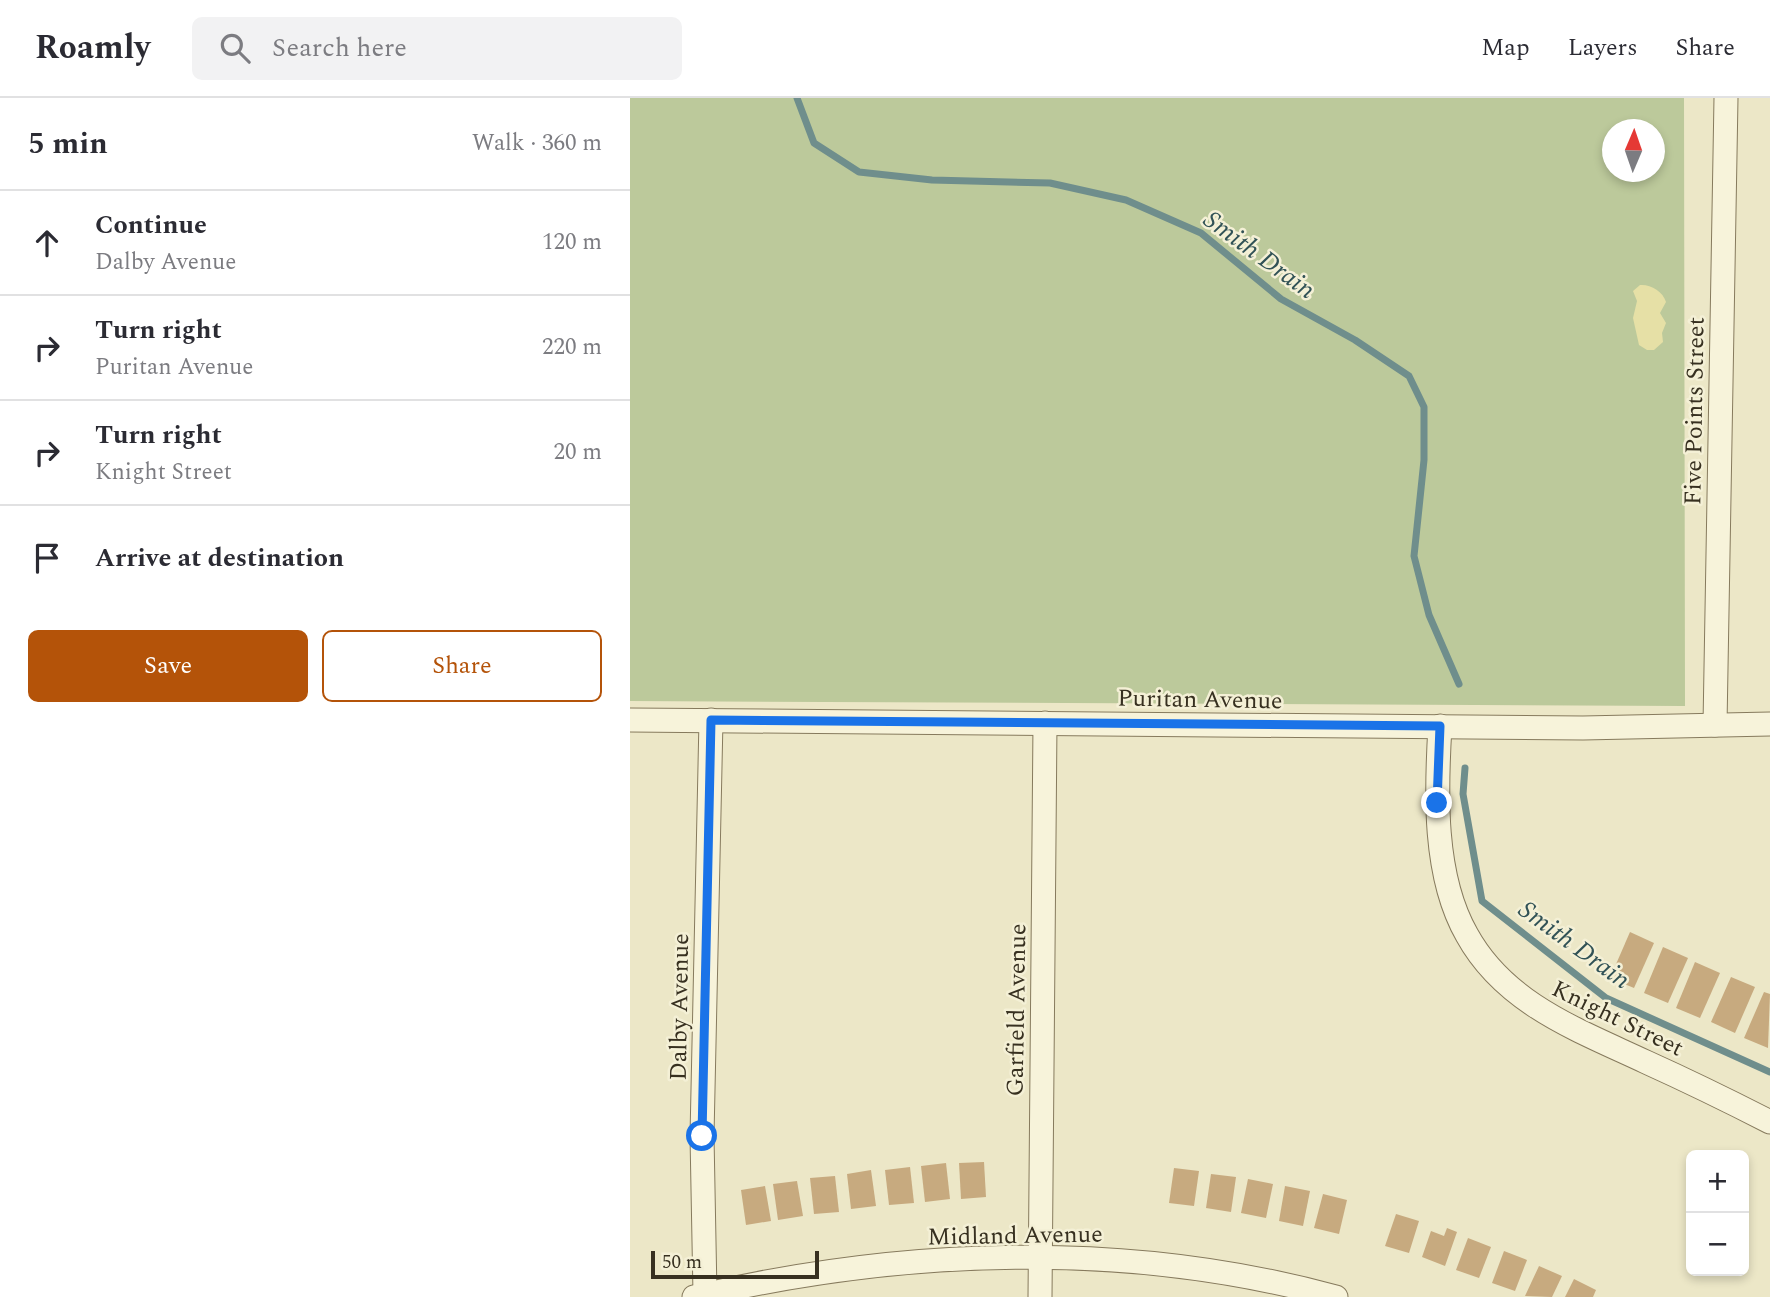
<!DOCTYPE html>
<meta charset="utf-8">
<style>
:root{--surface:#fff;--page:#f2f2f3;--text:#2b2b33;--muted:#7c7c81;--line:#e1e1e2;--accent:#b45309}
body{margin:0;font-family:Spectral,serif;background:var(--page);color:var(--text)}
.controls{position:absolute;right:21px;bottom:21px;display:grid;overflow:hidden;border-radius:10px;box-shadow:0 4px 10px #0003}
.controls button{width:63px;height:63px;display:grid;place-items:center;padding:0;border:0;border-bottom:2px solid var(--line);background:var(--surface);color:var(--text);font:35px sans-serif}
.compass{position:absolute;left:972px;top:21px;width:63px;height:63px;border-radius:50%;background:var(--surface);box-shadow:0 4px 10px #0003;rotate:2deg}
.scale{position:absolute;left:21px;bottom:18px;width:168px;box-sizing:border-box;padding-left:7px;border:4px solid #373020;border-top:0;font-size:19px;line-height:24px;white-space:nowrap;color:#373020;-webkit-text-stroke:5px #f4f0d6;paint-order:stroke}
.stop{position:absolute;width:21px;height:21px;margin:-16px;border:5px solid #1a73e8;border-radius:50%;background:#fff}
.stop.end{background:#1a73e8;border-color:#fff;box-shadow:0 2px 7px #0008}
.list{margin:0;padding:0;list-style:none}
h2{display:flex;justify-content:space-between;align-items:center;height:91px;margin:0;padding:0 28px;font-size:30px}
h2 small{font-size:23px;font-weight:400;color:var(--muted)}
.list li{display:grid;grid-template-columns:46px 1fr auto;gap:21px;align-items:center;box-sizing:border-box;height:105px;padding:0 28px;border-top:2px solid var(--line)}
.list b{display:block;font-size:26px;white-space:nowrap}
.list p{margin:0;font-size:23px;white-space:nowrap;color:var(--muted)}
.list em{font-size:23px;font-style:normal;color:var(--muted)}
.actions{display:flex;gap:14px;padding:21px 28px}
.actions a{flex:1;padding:16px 0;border:2px solid var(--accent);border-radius:10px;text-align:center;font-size:24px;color:var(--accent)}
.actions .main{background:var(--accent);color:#fff}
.icon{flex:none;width:38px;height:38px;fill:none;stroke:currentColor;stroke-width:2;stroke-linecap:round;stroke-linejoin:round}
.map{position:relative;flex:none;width:1140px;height:1199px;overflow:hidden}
header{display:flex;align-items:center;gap:42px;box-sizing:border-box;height:98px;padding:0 35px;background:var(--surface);border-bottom:2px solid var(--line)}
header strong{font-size:33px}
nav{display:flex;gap:38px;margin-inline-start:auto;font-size:24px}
.search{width:490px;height:63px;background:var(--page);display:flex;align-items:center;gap:18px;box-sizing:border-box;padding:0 24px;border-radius:10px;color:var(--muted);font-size:26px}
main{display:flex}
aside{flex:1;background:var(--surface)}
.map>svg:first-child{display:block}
</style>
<header>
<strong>Roamly</strong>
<div class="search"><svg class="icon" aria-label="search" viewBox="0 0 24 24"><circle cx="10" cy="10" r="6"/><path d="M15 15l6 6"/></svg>Search here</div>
<nav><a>Map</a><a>Layers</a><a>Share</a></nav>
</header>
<main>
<aside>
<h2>5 min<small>Walk · 360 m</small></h2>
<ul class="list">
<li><svg class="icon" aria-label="ahead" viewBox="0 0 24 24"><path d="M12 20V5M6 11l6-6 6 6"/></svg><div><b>Continue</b><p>Dalby Avenue</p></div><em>120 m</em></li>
<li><svg class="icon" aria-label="right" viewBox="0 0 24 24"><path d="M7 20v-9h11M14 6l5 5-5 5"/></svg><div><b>Turn right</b><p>Puritan Avenue</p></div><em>220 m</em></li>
<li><svg class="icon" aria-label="right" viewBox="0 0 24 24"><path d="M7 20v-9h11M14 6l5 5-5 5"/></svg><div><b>Turn right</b><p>Knight Street</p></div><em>20 m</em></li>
<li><svg class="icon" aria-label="arrive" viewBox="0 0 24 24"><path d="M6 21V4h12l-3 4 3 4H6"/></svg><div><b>Arrive at destination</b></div></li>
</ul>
<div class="actions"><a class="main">Save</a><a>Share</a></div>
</aside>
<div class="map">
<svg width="1140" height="1199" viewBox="0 0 1140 1199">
<rect width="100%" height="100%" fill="#ece7c7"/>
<path fill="#bcc99b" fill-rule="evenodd" d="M0 0H1054L1055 608 0 603ZM982 32H1024V74H982Z"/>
<path fill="#e6e0a6" d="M1010 187C1020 186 1033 193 1036 204L1030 215 1036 225 1032 235 1033 244 1024 252H1017L1009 247 1003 220 1007 203 1003 193Z"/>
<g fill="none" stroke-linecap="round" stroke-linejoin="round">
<g stroke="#6f8e8c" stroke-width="7">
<polyline points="167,0 184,45 229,74 302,82 420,85 496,102 571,135 651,201 725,242 779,278 794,309 794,362 784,458 799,517 829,586"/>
<polyline points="835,670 833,696 852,803 976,900 1140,974"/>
</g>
</g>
<g fill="#c7aa7f">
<polygon points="1000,834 1024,845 1004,890 980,880"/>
<polygon points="1033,849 1058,860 1038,905 1014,895"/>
<polygon points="1065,864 1090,875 1070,920 1046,910"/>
<polygon points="1101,879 1125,889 1105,935 1081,924"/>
<polygon points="1134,894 1140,896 1138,950 1114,940"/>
<polygon points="354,1064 356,1099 331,1101 329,1065"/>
<polygon points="316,1065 320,1101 295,1104 291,1068"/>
<polygon points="280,1069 284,1105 259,1107 255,1072"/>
<polygon points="544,1070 569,1073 564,1108 539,1105"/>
<polygon points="241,1072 246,1108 221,1111 217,1076"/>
<polygon points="581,1076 606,1079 601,1114 576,1110"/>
<polygon points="205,1078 209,1114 184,1116 180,1080"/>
<polygon points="618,1081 643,1086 636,1120 611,1115"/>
<polygon points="167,1083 173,1118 148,1122 143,1086"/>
<polygon points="135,1088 141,1123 116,1127 111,1092"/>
<polygon points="655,1088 680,1093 673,1128 649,1123"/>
<polygon points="693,1096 717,1102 709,1136 684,1130"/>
<polygon points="766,1116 789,1123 779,1155 755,1148"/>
<polygon points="817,1130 827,1134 815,1168 792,1159 801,1133 814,1138"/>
<polygon points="838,1140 861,1149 849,1180 826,1172"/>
<polygon points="874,1153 897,1162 885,1193 862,1185"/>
<polygon points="909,1168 932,1178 922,1199 895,1198"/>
<polygon points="944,1181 966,1192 963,1199 935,1199"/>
</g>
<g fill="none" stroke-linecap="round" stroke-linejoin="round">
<defs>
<g id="minor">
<polyline points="0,622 953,630 1140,626"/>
<polyline points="1085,627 1096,0"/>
<path d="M810 628C806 694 803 778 837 837 875 906 948 932 1016 964 1058 983 1099 1003 1140 1024"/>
<polyline points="75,1196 72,1038 81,622"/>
<path d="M64 1199C275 1150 496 1142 706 1199"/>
<polyline points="410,1199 415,625"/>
</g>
</defs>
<use href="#minor" stroke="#867a5d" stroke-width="25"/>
<use href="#minor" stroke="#f7f3da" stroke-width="23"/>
</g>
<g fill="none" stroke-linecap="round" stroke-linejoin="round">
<polyline stroke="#1a73e8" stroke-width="9" points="72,1038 81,622 810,628 807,705"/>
</g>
<g text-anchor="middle" stroke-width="5" stroke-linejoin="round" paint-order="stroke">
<g font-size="24" fill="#373020" stroke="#f4f0d6">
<text transform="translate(1064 313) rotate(-89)" y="8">Five Points Street</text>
<text transform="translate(570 601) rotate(1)" y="8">Puritan Avenue</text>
<text transform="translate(49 909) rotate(-89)" y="8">Dalby Avenue</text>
<text transform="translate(386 912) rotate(-89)" y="8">Garfield Avenue</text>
<text transform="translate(988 920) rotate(26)" y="8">Knight Street</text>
<text transform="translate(385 1137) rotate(-1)" y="8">Midland Avenue</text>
</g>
<g font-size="26" font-style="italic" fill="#315256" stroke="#f4f0d6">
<text transform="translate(630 156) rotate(36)" y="9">Smith Drain</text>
<text transform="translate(945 846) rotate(36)" y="9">Smith Drain</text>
</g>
</g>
</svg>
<div class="controls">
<button>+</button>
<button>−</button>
</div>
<svg class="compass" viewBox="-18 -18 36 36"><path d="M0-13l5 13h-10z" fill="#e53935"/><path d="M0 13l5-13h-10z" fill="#7c7c81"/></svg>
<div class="scale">50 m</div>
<div class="stop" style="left:72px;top:1038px"></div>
<div class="stop end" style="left:807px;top:705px"></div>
</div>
</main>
